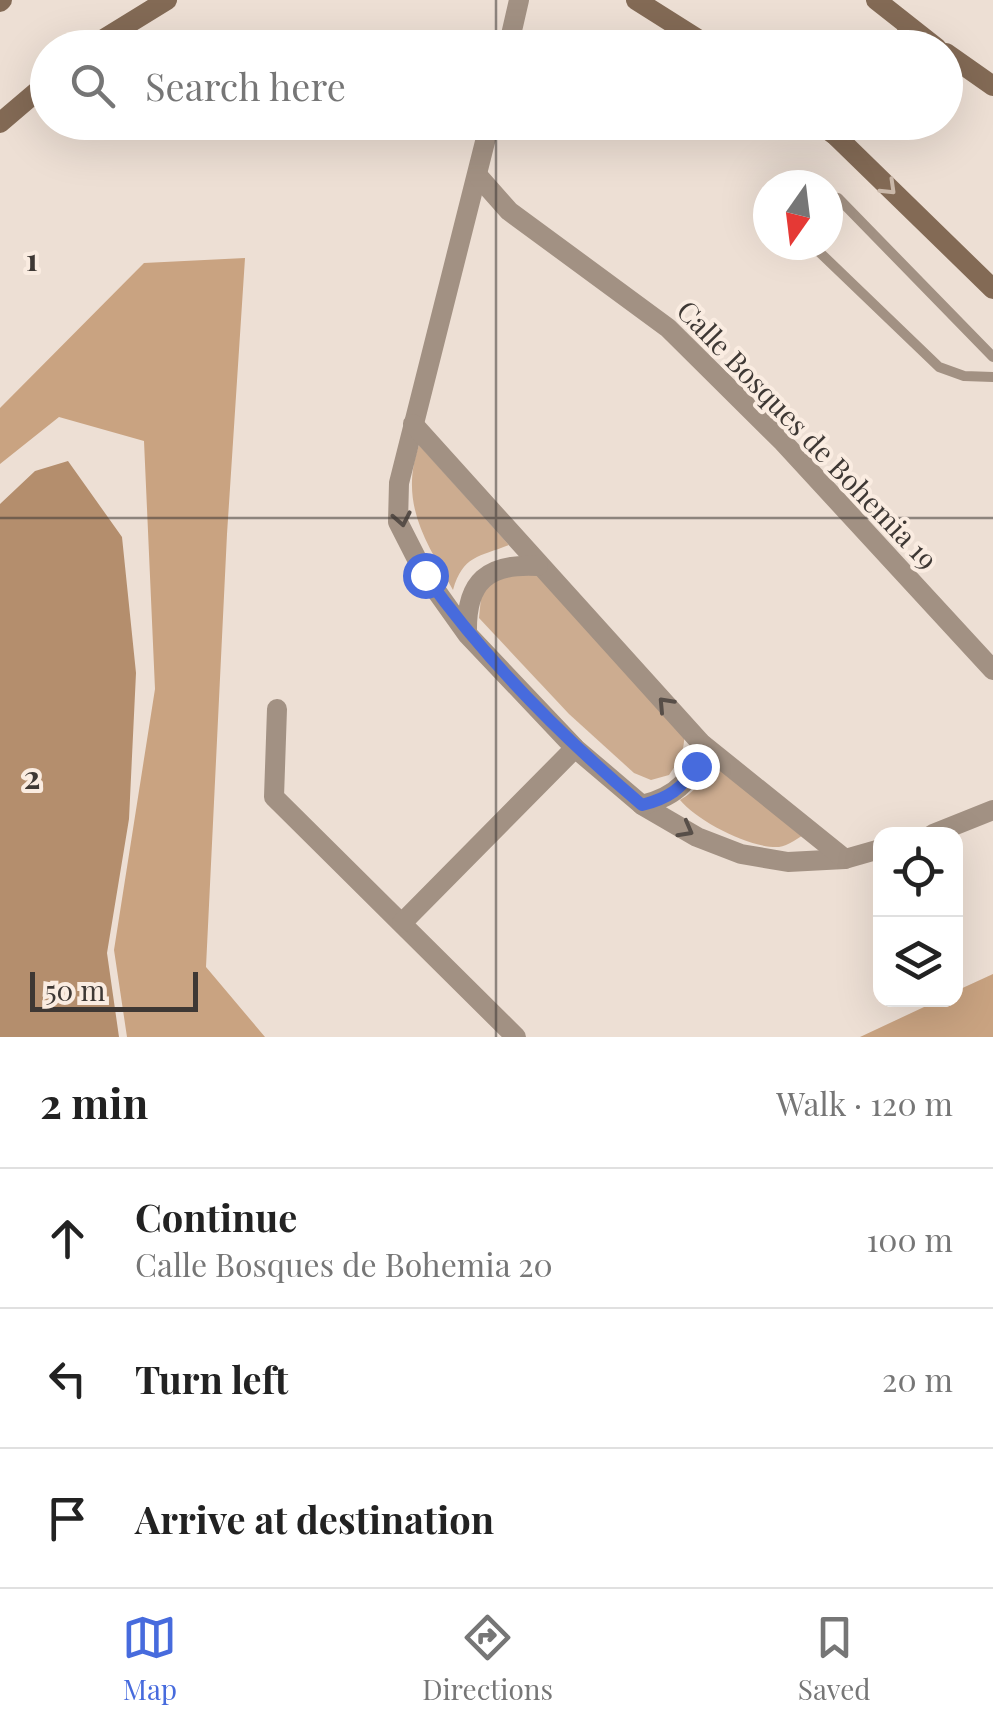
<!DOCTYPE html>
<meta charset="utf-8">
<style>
:root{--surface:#fff;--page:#f6f6f6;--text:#222;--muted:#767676;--line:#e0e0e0;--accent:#476bdd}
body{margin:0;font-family:"Playfair Display",serif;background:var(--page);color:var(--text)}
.controls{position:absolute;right:30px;bottom:30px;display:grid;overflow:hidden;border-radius:20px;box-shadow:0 10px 40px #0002}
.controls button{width:90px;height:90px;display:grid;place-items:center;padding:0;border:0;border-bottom:2px solid var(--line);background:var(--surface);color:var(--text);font:50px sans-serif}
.compass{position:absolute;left:753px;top:170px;width:90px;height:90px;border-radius:50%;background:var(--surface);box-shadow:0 10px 40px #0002;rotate:194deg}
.scale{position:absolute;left:30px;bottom:25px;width:168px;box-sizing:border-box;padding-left:10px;border:5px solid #3e3834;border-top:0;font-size:28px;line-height:35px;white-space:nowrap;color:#3e3834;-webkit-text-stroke:8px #faece1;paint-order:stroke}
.stop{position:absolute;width:30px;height:30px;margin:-22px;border:8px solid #476bdd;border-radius:50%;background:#fff}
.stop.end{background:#476bdd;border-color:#fff;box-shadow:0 2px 10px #0008}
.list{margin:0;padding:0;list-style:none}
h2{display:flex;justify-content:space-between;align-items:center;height:130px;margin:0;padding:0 40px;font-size:42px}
h2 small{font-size:32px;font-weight:400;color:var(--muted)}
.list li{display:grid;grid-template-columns:65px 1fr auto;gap:30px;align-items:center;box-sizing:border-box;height:140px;padding:0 40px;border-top:2px solid var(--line)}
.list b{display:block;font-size:38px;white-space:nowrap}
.list p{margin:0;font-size:32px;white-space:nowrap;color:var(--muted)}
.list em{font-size:32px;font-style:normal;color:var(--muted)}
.icon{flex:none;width:55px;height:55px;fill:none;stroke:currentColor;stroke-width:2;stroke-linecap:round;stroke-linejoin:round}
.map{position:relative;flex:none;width:993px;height:1037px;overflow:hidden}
.search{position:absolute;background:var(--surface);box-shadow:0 10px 40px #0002;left:30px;right:30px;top:30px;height:110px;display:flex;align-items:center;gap:25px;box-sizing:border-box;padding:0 35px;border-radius:55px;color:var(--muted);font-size:38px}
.sheet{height:550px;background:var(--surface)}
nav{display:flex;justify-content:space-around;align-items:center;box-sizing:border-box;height:140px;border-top:2px solid var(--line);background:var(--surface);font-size:28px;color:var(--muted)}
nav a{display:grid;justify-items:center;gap:5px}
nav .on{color:var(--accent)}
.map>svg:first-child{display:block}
</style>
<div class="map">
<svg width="993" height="1037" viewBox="0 0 993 1037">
<rect width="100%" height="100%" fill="#eddfd4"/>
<g fill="#ccac90">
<path d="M419 445 509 545C479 557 463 555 453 590 425 540 399 503 419 445Z"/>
<path d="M535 572 683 725C687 746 681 758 669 775L651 780 634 773 569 714 479 618 482 587 496 579Z"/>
<path d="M709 757 807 833C799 837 788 846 779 847 751 849 697 821 680 800 699 789 705 778 709 757Z"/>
</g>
<g fill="#c9a381">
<polygon points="245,258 227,534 206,967 265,1037 127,1037 114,950 155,689 144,441 59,417 0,464 0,408 144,263"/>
<polygon points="993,974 993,1037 860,1037 939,1000 956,999 956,991"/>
</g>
<polygon fill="#b48e6d" points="68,461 122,537 136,673 129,819 107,953 119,1037 0,1037 0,504 35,471"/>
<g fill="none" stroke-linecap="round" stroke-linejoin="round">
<g stroke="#a29183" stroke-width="10">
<polyline points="828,197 838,198 993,357"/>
<polyline points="812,245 939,367 964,376 993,377"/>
</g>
<g stroke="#a29183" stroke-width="20">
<polyline points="508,48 519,0"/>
<polyline points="490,122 399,483 398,522 425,575 467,634 575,748 642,805 697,837 741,854 788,862 845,859 880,849"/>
<polyline points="478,176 509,211 668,328 783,442 993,670"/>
<polyline points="413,424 701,743 845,859"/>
<path d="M467 632C466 581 488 563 538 566"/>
<polyline points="277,709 274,797 516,1037"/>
<path d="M642 805C678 796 694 779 701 743"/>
<polyline points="933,834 993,810"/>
<polyline points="402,923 575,748"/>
</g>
<g stroke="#a29183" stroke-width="20">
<polyline points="907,48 907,27"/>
<polyline points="836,136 854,122"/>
</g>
<g stroke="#836a55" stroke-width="20">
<polyline points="636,0 712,48"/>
<polyline points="876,0 937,48"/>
<polyline points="0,2 2,0"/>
<polyline points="89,48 167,0"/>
<polyline points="946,53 993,86"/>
<polyline points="817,122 836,136 993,289"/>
<polyline points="0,123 48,82"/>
</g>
</g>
<defs><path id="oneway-chevron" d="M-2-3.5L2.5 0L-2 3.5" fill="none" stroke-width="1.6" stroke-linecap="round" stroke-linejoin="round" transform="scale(2.5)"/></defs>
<use stroke="#cab8a9" href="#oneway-chevron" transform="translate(889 188) rotate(44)"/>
<g stroke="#574e48">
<use href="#oneway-chevron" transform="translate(402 519) rotate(79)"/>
<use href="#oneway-chevron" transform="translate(665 704) rotate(-133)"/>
<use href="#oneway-chevron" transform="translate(686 830) rotate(29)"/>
</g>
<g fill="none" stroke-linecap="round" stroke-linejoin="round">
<path stroke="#476bdd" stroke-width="12" d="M425 575C487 662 561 736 642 805 669 798 682 789 696 766"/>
</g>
<path fill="none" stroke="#3e3834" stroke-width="2.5" stroke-opacity="0.55" d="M496 0V48M496 122V1037M0 518H993"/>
<g text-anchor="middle" stroke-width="8" stroke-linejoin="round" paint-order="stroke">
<g font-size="28" fill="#3e3834" stroke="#faece1">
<text transform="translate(807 435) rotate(46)" y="10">Calle Bosques de Bohemia 19</text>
</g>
</g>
<g font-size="32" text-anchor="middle" font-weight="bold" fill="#3e3834" stroke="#faece1" stroke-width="8" stroke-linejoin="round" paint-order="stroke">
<text x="32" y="271">1</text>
<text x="32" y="789">2</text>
</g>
</svg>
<div class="controls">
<button><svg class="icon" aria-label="locate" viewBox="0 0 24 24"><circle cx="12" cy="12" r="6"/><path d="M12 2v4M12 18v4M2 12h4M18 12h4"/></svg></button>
<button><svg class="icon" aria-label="layers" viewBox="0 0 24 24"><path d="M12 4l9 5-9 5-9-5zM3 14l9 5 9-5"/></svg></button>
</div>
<svg class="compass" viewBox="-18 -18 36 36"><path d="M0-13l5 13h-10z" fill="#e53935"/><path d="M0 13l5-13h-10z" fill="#767676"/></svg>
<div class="scale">50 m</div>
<div class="stop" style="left:425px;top:575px"></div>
<div class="stop end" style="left:696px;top:766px"></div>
<div class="search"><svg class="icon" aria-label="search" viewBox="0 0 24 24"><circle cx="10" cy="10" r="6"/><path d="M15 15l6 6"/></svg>Search here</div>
</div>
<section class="sheet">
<h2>2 min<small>Walk · 120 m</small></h2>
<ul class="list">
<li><svg class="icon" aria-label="ahead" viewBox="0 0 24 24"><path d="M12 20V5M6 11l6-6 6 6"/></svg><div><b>Continue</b><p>Calle Bosques de Bohemia 20</p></div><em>100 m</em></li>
<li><svg class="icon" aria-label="left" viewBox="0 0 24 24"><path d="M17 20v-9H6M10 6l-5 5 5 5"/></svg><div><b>Turn left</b></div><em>20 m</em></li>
<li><svg class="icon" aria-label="arrive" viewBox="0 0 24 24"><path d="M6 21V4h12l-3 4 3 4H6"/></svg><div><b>Arrive at destination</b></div></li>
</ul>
</section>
<nav>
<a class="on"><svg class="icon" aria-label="map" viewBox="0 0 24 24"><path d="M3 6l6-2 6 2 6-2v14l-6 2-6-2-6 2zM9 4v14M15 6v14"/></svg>Map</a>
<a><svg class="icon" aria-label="directions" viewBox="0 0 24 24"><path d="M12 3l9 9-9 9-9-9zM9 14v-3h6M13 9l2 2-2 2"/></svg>Directions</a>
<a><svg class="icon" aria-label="saved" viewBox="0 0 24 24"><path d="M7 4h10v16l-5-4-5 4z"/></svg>Saved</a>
</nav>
